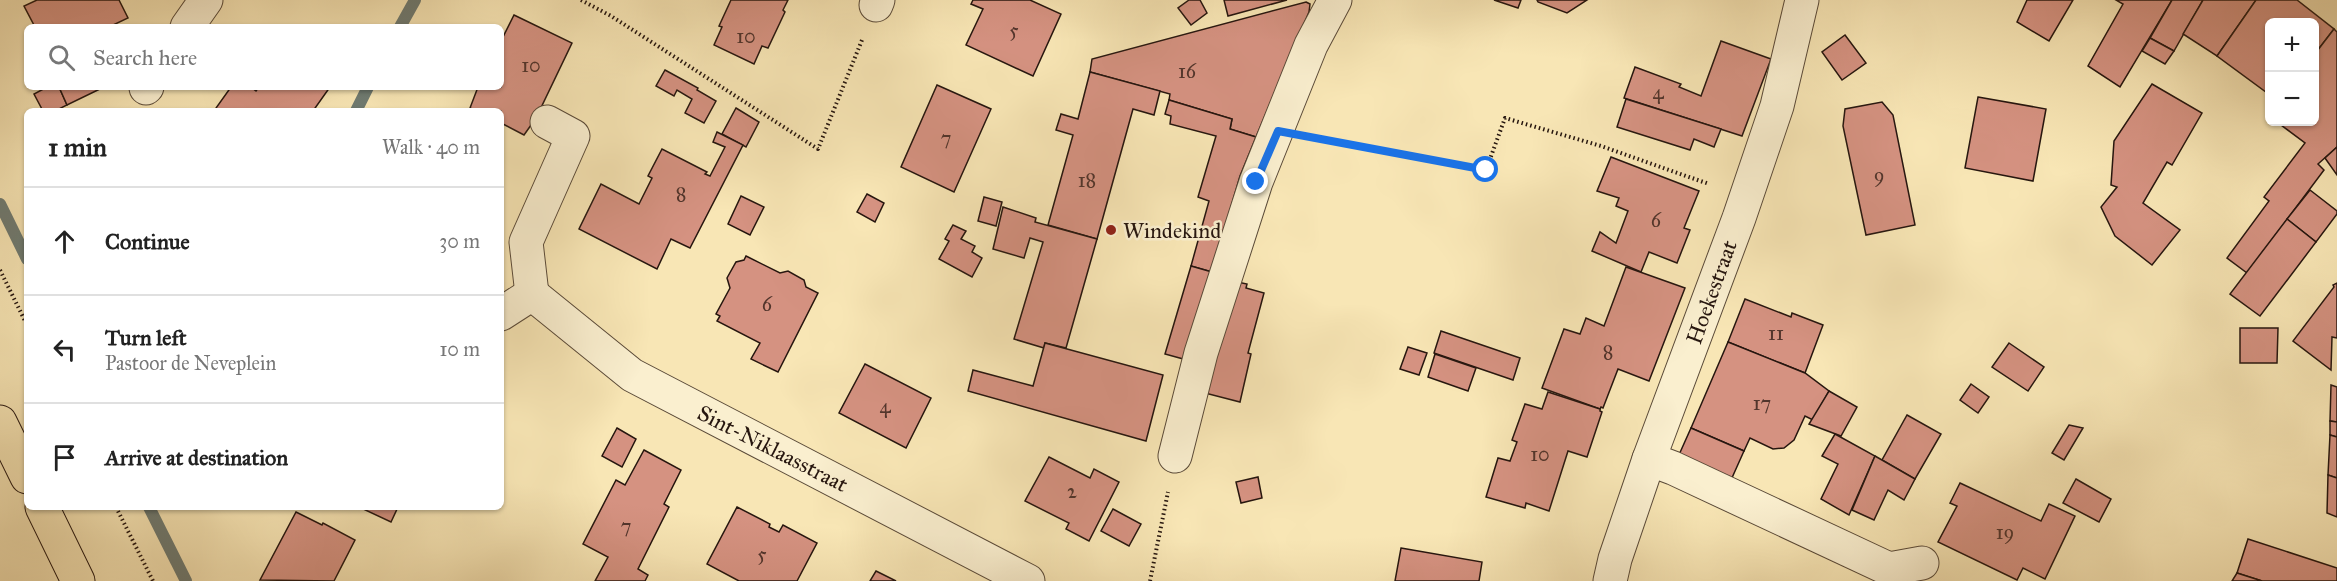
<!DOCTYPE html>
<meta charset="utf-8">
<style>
:root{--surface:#fff;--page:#f2f2f2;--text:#222;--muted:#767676;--line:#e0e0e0}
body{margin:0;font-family:"IM FELL Great Primer",serif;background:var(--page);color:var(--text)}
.controls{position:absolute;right:18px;top:18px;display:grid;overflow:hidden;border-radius:9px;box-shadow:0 2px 4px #0004}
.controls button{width:54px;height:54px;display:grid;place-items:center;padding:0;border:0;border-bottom:2px solid var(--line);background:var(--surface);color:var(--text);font:30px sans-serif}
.stop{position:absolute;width:18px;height:18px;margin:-14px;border:4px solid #1a73e8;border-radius:50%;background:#fff}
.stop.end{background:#1a73e8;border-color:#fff;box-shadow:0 2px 6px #0008}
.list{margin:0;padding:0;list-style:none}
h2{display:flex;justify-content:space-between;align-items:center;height:78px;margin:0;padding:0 24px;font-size:26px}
h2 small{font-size:20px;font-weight:400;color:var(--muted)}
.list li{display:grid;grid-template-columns:39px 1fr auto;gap:18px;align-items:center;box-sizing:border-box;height:108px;padding:0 24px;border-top:2px solid var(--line)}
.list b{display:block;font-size:22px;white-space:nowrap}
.list p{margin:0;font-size:20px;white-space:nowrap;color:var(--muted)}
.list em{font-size:20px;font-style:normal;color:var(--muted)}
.icon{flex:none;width:33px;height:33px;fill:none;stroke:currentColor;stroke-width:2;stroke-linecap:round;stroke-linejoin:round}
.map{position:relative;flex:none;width:2337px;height:581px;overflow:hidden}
.search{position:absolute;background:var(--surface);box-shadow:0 2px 4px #0004;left:24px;top:24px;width:480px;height:66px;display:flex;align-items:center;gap:15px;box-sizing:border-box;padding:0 21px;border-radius:9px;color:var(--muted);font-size:22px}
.panel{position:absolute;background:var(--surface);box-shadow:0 2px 4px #0004;left:24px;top:108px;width:480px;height:402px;border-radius:9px}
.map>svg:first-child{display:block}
</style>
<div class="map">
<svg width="2337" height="581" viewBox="0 0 2337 581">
<rect width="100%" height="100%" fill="#f8e6b5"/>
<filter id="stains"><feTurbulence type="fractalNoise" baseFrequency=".00333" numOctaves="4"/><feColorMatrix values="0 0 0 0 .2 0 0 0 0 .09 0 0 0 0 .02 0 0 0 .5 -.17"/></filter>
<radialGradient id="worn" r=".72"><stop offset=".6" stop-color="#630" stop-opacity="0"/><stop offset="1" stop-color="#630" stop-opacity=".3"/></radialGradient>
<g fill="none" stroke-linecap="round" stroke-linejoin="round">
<g stroke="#6f7b72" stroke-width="12">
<polyline points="400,27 415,0"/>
<polyline points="356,111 368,87"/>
<polyline points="0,204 27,259"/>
<polyline points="149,507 186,581"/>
</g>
</g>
<g fill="#d59281" stroke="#26160f" stroke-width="1.5">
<polygon points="37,0 119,0 128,18 109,27 35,27 24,6"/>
<polygon points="731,0 788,0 783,10 785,12 768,48 762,46 754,64 714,45 722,27 719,26"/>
<polygon points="973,0 1030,0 1061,14 1033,76 966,45 983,9 971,4"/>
<polygon points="1189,0 1200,0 1207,13 1191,25 1178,8"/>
<polygon points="1224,0 1287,0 1228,16"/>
<polygon points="1494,0 1521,0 1518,8"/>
<polygon points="1537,0 1587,0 1567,13 1538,2"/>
<polygon points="2027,0 2073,0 2049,41 2017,22"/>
<polygon points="2116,0 2172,0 2120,87 2088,66 2123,4"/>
<polygon points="2172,0 2203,0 2174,51 2150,38"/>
<polygon points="2203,0 2256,0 2217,56 2183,34"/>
<polygon points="2256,0 2297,0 2334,29 2314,55 2314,22 2270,22 2270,95 2217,56"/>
<polygon points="1306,2 1310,4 1309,12 1256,137 1230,129 1232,119 1169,100 1170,94 1090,72 1092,59"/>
<polygon points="514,15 572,43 536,118 524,135 501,123 501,111 477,111 470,108 478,87 501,87 501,41"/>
<polygon points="2334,29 2337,32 2337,147 2318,164 2324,170 2247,273 2227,258 2269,201 2264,197 2305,143 2277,122 2314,122 2314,55"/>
<polygon points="1845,35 1866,63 1842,80 1822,52"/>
<polygon points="2150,38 2174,51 2165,64 2142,51"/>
<polygon points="1721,41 1771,59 1742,136 1624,98 1635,67 1681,84 1679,87 1701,96"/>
<polygon points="665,70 698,88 697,90 716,101 704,123 685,113 692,99 677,90 674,96 656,86"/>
<polygon points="1090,72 1160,91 1154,115 1133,109 1097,239 1048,225 1073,135 1056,130 1061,114 1078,119"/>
<polygon points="2152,84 2202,113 2172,165 2167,162 2143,203 2180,230 2152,265 2115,236 2101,207 2117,187 2111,185 2114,141"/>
<polygon points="937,85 991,109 954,192 901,167"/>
<polygon points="47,87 59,87 67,105 55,111 43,111 34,94"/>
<polygon points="59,87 102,87 102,88 67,105"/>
<polygon points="231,87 251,87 256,91 259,87 330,87 313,111 220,111 216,108"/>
<polygon points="1978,97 2046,109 2033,181 1965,168"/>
<polygon points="1626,99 1721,129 1714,147 1694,139 1690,150 1617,127"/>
<polygon points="1169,100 1232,119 1230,129 1256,137 1240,176 1212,272 1191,266 1209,201 1198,197 1216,136 1170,124 1171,116 1165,114"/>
<polygon points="1882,102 1893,115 1915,225 1866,235 1843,126 1845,109"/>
<polygon points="736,108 759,122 746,147 722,134"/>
<polygon points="717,132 743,145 690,248 671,239 657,269 579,229 601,184 639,204 652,178 648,176 662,149 707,172 705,174 710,176 725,147 713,142"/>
<polygon points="2337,147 2337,175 2325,158"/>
<polygon points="1611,157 1699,191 1684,228 1690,230 1677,263 1649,252 1641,272 1592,251 1600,232 1616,243 1628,211 1616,206 1619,198 1597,191"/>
<polygon points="2310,190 2337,211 2337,214 2316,242 2287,219"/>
<polygon points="867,194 884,203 875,222 857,212"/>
<polygon points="741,196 764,207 750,235 728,224"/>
<polygon points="984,197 1002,202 996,226 978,221"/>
<polygon points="1003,207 1036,218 1035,222 1097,239 1066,348 1045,343 1044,348 1014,339 1043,242 1030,238 1024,258 993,249"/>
<polygon points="2287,219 2316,242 2260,316 2230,294"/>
<polygon points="953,225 966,231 961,239 975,246 972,252 982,258 972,277 939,259 949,241 945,239"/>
<polygon points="746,256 780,273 788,271 804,280 806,287 818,293 778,372 751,359 760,343 717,321 720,316 716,314 730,288 727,278 736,262 744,260"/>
<polygon points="1191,266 1212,272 1187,360 1165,354"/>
<polygon points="1626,267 1685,288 1649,381 1618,369 1603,408 1601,407 1600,409 1542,388 1564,329 1580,334 1586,318 1604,326"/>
<polygon points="1228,280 1247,284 1246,288 1264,293 1248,353 1251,354 1240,402 1201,392"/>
<polygon points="2337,283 2337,338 2332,337 2331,370 2293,341 2334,287 2333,285"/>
<polygon points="1745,299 1791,317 1792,313 1823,325 1805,373 1728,342"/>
<polygon points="2240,328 2278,328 2277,363 2240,363"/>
<polygon points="1441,331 1520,358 1513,380 1434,353"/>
<polygon points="1728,342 1805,373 1829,391 1813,420 1805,416 1794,440 1784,448 1773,449 1750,438 1744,451 1691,428"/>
<polygon points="1045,343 1163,375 1146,441 968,391 973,370 1033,386"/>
<polygon points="2009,343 2044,367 2028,391 1992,367"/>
<polygon points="1408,347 1427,353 1419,375 1400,369"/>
<polygon points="1435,354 1476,368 1468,391 1428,377"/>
<polygon points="865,364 931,398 906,448 839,413"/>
<polygon points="1971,384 1989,397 1978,413 1960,400"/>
<polygon points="2331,385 2337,387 2337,422 2330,421"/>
<polygon points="1829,391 1857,407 1841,436 1809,424"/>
<polygon points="1548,392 1600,409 1600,411 1602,412 1587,457 1568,451 1549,511 1526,503 1525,508 1486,497 1498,458 1510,461 1517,442 1512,440 1525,404 1542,409"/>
<polygon points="1907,415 1941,434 1915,479 1882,460"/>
<polygon points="2330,421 2337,422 2337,437 2330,435"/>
<polygon points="2069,425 2083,428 2064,460 2052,453"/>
<polygon points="617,428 636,439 622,467 602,456"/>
<polygon points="1691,428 1744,451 1731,480 1678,457"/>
<polygon points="1835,434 1875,456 1849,515 1821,499 1838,464 1822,456"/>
<polygon points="2330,435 2337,437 2337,478 2328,475"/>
<polygon points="644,450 681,470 664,504 669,507 638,569 648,575 645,581 595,581 608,557 583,544 616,480 625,485"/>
<polygon points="1875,456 1915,479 1904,500 1888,490 1874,520 1852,510"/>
<polygon points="1049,457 1090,478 1094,469 1119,482 1089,541 1066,529 1069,523 1025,501"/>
<polygon points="2328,475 2337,478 2337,517 2327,513"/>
<polygon points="1258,477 1262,498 1241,503 1236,482"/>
<polygon points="2076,479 2111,499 2099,522 2063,503"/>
<polygon points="1960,483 2041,521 2049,504 2075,516 2045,579 2023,568 2017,580 1938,542 1957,506 1950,503"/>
<polygon points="359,507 398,507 391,522"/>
<polygon points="737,507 770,524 769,527 779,532 783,525 817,543 797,581 739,581 707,564"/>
<polygon points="1113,509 1141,524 1129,546 1101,531"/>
<polygon points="296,512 322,525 323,523 355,540 334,581 260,580"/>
<polygon points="2248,539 2337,568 2337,581 2262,581 2237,573"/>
<polygon points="1401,548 1482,562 1479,581 1395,581"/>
<polygon points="876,571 896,581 870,581"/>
<polygon points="2237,573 2262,581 2232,581"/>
</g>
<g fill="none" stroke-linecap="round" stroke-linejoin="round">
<defs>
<g id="minor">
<polyline points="876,5 878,0"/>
<polyline points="187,27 206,0"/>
<polyline points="146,88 147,87"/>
<polyline points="532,294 632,375 1028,581"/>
<polyline points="532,294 526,242 573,136 547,122"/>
<polyline points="501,314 532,294"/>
<polyline points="1175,456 1201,353 1256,182 1311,45 1335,0"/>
<polyline points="1649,459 1673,468 1889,569 1922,563"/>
<polyline points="1610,581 1615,559 1649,459 1739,218 1777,106 1802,0"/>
</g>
<g id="major">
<polyline points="0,422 27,477"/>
<polyline points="42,507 78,581"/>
</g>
</defs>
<use href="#minor" stroke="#5a4a38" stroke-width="35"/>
<use href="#major" stroke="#26160f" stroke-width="35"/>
<g stroke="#26160f" stroke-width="4" stroke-dasharray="1.5 3" stroke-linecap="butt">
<polyline points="581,0 611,16 818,149 862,40"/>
<polyline points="1314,138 1486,170 1505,118 1601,146 1709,184"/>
<polyline points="0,270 27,325"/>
<polyline points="116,507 153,581"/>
<polyline points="1150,581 1168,492"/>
</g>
<use href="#minor" stroke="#faefcf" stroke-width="33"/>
<use href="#major" stroke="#f8e6b5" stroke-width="33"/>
</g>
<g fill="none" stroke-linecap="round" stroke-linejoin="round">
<polyline stroke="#1a73e8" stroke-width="8" points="1256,182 1278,131 1486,170"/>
</g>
<circle fill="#8f2418" stroke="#faefcf" stroke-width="2" cx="1111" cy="230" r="6"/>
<g text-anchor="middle" stroke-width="5" stroke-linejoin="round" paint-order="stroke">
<g font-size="20" fill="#52352c">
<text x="1014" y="37">5</text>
<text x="746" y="43">10</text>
<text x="531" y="72">10</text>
<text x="1187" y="78">16</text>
<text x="1658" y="99">4</text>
<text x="946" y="145">7</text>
<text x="1879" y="182">9</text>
<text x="1087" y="187">18</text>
<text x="681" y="201">8</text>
<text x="1656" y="227">6</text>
<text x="767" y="311">6</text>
<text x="1776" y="340">11</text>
<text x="1608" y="359">8</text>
<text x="1762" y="410">17</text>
<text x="885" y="413">4</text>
<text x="1540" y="461">10</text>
<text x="1072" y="498">2</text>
<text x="626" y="533">7</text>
<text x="2005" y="539">19</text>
<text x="762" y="561">5</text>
</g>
<g font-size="22" fill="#26160f" stroke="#faefcf" text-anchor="start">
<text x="1123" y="238">Windekind</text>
</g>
<g font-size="22" fill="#26160f" stroke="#faefcf">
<text transform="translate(1711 292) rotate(-70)" y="8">Hoekestraat</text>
<text transform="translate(773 448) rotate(27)" y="8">Sint-Niklaasstraat</text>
</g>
</g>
<rect width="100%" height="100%" filter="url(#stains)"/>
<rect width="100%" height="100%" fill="url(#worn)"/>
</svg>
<div class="controls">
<button>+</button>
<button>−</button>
</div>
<div class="stop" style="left:1486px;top:170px"></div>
<div class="stop end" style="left:1256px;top:182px"></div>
<div class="search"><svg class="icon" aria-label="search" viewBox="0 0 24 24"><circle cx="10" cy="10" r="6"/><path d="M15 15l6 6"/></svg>Search here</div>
<section class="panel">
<h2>1 min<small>Walk · 40 m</small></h2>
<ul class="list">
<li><svg class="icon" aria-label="ahead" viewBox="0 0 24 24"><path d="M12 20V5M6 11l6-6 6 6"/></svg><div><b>Continue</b></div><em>30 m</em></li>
<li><svg class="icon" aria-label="left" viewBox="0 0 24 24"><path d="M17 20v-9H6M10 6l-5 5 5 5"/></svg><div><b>Turn left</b><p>Pastoor de Neveplein</p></div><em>10 m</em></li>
<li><svg class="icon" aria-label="arrive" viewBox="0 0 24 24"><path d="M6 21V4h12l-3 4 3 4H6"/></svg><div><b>Arrive at destination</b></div></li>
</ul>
</section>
</div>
